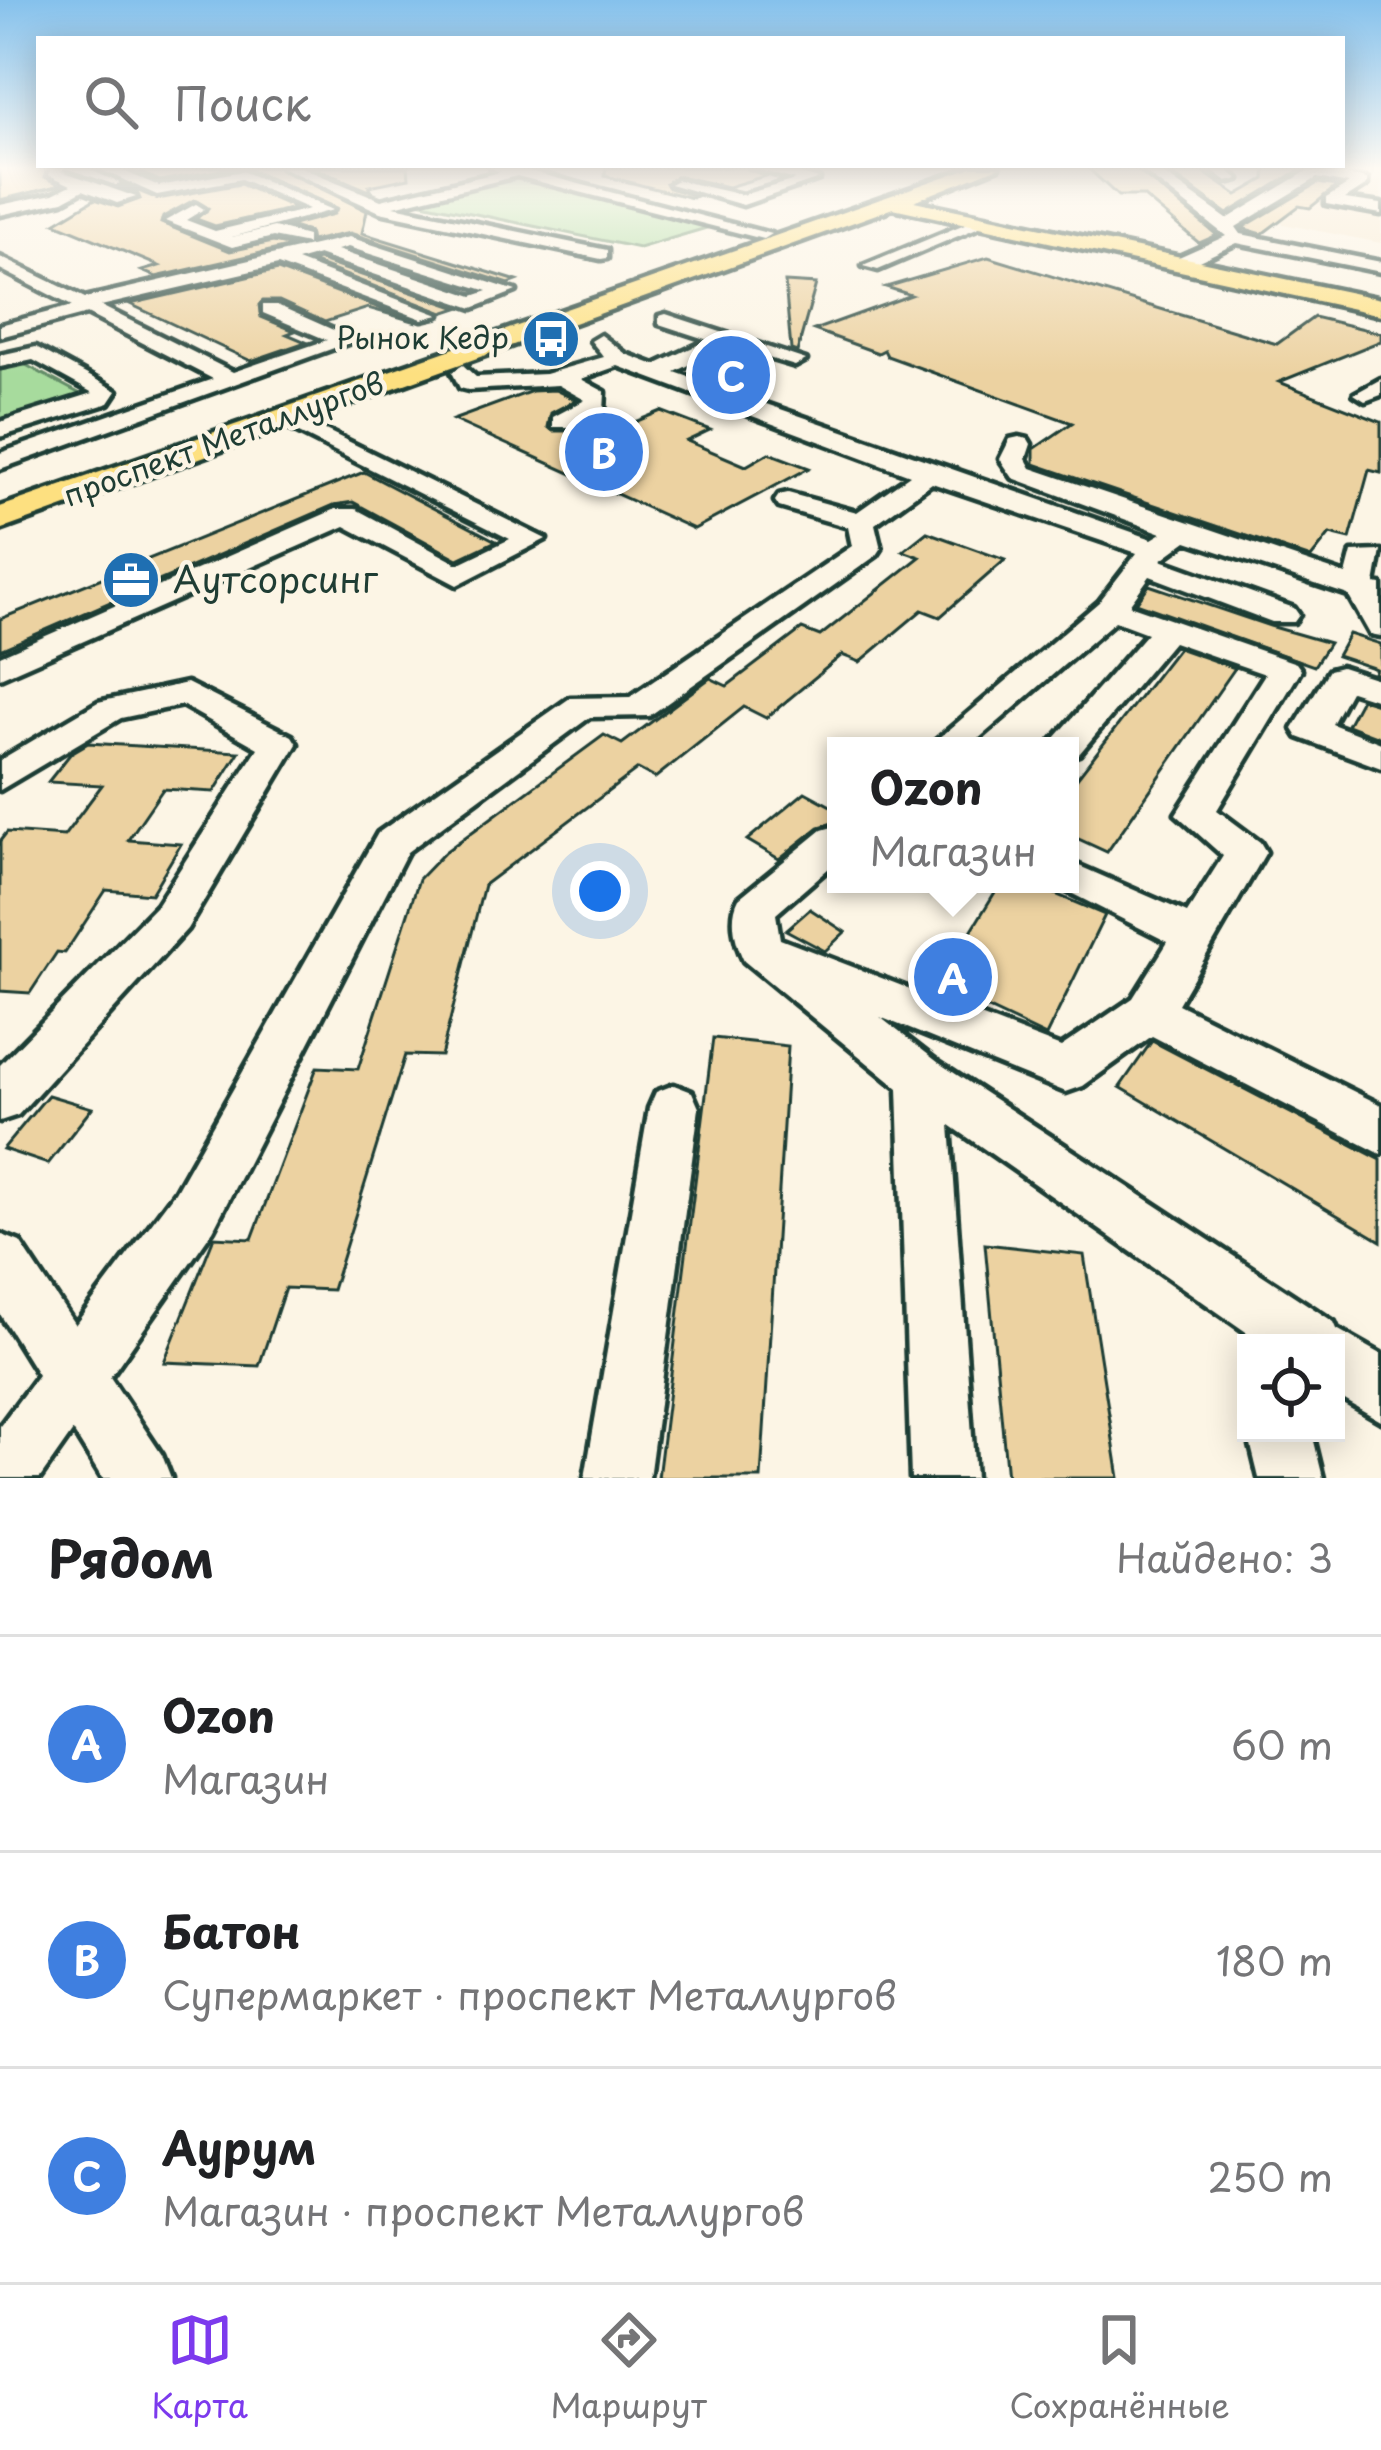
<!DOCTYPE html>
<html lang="ru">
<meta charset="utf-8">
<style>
:root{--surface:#fff;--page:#f2f2f2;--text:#202124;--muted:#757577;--line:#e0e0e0;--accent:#7c3aed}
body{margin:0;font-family:"Playpen Sans",sans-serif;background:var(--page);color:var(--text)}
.controls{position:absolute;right:36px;bottom:36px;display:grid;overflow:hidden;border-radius:0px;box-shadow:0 6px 30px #0003}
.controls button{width:108px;height:108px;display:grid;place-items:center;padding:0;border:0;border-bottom:3px solid var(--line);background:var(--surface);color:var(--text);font:60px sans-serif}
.you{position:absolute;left:600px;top:891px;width:42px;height:42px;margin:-30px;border:9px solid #fff;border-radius:50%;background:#1a73e8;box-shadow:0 0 0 18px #1a73e833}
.badge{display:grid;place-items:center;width:78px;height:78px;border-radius:50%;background:var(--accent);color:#fff;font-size:39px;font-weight:700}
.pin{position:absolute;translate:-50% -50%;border:6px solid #fff;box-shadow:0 3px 12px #0006}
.popup{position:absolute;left:827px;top:737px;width:252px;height:156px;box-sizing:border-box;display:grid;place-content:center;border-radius:0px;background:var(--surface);filter:drop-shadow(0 3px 9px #0005);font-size:39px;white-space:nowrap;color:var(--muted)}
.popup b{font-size:45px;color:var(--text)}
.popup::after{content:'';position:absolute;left:50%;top:100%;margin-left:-24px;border:24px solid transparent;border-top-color:var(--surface)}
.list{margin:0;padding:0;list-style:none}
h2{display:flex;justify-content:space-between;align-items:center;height:156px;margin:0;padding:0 48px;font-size:51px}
h2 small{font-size:39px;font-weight:400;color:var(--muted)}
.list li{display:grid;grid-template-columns:78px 1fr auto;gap:36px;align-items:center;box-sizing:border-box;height:216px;padding:0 48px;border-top:3px solid var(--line)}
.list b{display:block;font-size:45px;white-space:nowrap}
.list p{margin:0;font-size:39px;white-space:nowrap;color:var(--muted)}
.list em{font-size:39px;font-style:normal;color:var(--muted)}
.icon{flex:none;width:66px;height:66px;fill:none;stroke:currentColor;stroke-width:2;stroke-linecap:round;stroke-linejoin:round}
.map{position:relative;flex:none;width:1381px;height:1478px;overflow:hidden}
.search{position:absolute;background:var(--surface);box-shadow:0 6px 30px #0003;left:36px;right:36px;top:36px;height:132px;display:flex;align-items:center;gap:30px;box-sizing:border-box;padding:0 42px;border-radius:0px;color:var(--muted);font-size:45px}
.sheet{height:804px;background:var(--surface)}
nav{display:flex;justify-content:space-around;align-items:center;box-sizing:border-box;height:168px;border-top:3px solid var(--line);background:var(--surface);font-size:33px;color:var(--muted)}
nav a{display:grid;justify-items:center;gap:6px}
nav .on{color:var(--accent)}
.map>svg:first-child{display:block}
</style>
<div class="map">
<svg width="1381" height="1478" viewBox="0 0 1381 1478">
<rect width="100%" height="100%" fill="#fcf5e5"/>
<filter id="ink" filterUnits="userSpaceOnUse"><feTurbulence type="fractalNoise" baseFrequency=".00833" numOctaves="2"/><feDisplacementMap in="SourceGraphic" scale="24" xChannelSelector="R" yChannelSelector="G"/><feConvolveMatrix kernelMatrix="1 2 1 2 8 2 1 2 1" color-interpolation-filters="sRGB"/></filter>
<g filter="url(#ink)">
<polygon fill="#f7ead1" points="1336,173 1381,181 1381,243 1283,224 1277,205"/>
<g fill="#a7db9d" stroke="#638c68" stroke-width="3">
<polygon points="515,176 713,226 639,248 413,201"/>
<polygon points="24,364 84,396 0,423 0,370"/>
</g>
<g fill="#ecd2a1" stroke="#1f3d34" stroke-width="3">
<polygon points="0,167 46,167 45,177 61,185 0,200"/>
<polygon points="149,167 239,167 160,181 140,173"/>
<polygon points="244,167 277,167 367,211 362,233 517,281 509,284 350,233 311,241 308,232 289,226 334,214 337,208"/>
<polygon points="312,167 408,167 409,178 369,186 372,192"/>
<polygon points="606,167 745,167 765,176 728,187 678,176 666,183 669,188 696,196 692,198 605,176"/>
<polygon points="1087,167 1134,167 1217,235 1199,243 1143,196 1118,196"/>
<polygon points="1162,167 1196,167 1237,195 1265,179 1266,167 1305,167 1227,214"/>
<polygon points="1318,183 1337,186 1310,208 1299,206 1262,234 1242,228"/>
<polygon points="121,184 158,199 240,184 295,208 215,226 196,219 208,208 194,200 163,217 161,223 230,251 273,242 292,246 156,277 142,271 159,266 55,223 95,199 118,207 140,199 137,193 118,186"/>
<polygon points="988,257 1277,344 1314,317 1381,333 1381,341 1279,382 1381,422 1381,473 1369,470 1350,539 1330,534 1311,558 1034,464 1034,449 1072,423 887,356 884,350 878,353 814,330 911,295 886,287"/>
<polygon points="318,260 458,308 443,313 311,262"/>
<polygon points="278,270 417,322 368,308 325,322 279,301 263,301 259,305 261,317 295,331 287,334 306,342 251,361 130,304"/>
<polygon points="785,282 816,284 797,352 791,350"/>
<polygon points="555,390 576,400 551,413 548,427 553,431 571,431 607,414 630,424 661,411 710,430 687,441 746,466 769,453 809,468 694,529 453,420 532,391"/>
<polygon points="364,472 496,541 458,559 353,502 334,505 0,650 0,619"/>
<polygon points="927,532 1005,560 940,617 922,610 860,662 842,655 766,718 744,707 655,778 638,769 484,885 441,1056 405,1055 332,1290 285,1288 259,1366 164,1362 214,1237 252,1239 317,1067 358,1069 419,879 445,852 604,735 622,744 710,678 727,686 802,629 820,636 920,557 903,551"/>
<polygon points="1149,585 1270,626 1329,643 1314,666 1136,603"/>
<polygon points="1349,634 1381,644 1381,675 1374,673 1376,669 1337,656"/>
<polygon points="1178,648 1235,668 1107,852 1070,835 1070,787"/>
<polygon points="1361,699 1381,705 1381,738 1347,725"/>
<polygon points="88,743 239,752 214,792 163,789 128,840 181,844 151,894 106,890 65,953 57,952 30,993 0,991 0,841 7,832 64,836 102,785 48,782 71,753"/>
<polygon points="805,792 836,809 836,822 819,827 779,859 747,840"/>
<polygon points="1000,884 1032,884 1105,915 1046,1036 938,985"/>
<polygon points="810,909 845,932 825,951 786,930"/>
<polygon points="713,1038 788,1046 761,1478 658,1478"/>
<polygon points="1152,1041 1381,1160 1381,1241 1120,1087"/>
<polygon points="48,1095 92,1108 48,1164 3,1149"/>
<polygon points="985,1244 1084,1255 1119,1478 1007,1478"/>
</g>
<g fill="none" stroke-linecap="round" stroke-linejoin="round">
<defs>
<g id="minor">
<polygon points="51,167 65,167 62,171 136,197 117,203 83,190 63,201 0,215 0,205 53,194 71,185 49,175"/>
<polygon points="95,167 114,167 159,186 242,171 333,210 232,237 274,227 307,236 307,244 273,237 232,247 165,221 196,204 204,209 186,220 215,231 309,209 241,179 157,195"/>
<polygon points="281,167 300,167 381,200 500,172 490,167 514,167 771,234 763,239 517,176 394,206 607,250 607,258 601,259 380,212"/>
<polygon points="749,167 776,167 819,179 743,205 670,184 677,180 742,195 795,180"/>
<polygon points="1138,167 1154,167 1227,219 1314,167 1331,167 1327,171 1367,179 1367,185 1345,199 1381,204 1381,214 1326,204 1326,198 1349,184 1317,178 1236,227 1241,234 1381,262 1381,272 1237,243 1184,268 1172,268 1172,260 1226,236"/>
<polygon points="1207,167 1223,167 1239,179 1227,182"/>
<polygon points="977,219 991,222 878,270 863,266"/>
<path d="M349 237 516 291 473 308 318 255 297 261 439 315 422 319 278 265 101 306 233 372 327 340 263 313V305H277L356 340 0 469V453L213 379 87 314 0 337V325L72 306 0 269V257L85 298ZM348 247 488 291 473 296 337 250Z"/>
<path d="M666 314 806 360 795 366 728 346 675 372 1152 539 1162 533 1013 478 1000 459 1010 439 1019 437 1028 439 1031 444 1026 459 1031 468 1346 575 1352 552 1381 551 1375 584 1381 585V636L1370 634 1348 595 1187 541 1161 560 1294 608 1299 615 1294 622H1272L1150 576 1129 605 1296 663 1301 670 1217 810 1260 842 1266 852 1178 1004 1381 1105V1154L1152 1036 1083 1086 1066 1092 880 1017 939 1063 1334 1322 1337 1329 1381 1354V1421L1336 1395V1343H1262L950 1125 975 1478H911L898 1088 744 961C735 943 729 916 739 898L822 830 836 826V862L776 914 780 939 1061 1047 1133 998 1168 942 1053 884H1070V862L1187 913 1223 856 1176 814 1265 674 1173 642 1079 754 1070 757V746H1048L1147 633 1115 621 970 746H930L1099 602 1137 553 932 483 875 524 881 549 877 555 649 716 590 717 407 852 213 1230 110 1377 162 1455 171 1478H102L73 1431 40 1478H0V1426L38 1375 0 1314V1234L20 1242 75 1325 175 1192 378 833 570 698 630 697 852 546 848 527 779 507 775 501 779 495 788 493 857 512 910 475 618 366 581 379 605 392 604 412 569 427H553V417L585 400 558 385 468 390 460 388 452 372 463 365 476 377 545 374 604 357 591 341 601 335 626 354 655 365 708 340 659 324V316Z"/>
<polygon points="36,347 117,391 109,403 0,437 0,422 93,393 33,360 0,367 0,355"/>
<polygon points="1381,379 1381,395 1365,401 1354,394"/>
<polygon points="285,410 546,539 457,585 345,526 0,678 0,656 336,509 356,509 458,564 510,539 277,422 277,412"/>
<polygon points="1341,667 1381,680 1381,701 1350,691 1332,724 1381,743 1381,768 1298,737 1293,729 1329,670"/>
<polygon points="187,683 292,736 297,744 187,929 18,1115 0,1121 0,1065 157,905 258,748 182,705 121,718 0,790 0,760 98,702"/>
<polygon points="674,1085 692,1092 699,1108 649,1478 585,1478 649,1108 656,1092"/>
<polygon points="1248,1433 1312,1433 1323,1478 1259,1478"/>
</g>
<polygon id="major" points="972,167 999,167 914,201 1381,299 1381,315 893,208 0,530 0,507"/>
</defs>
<use href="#minor" stroke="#1f3d34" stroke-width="9"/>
<use href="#major" stroke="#1f3d34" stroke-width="9"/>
<use href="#minor" fill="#fcf5e5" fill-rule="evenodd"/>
<use href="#major" fill="#fde080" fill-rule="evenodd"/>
</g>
</g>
<linearGradient id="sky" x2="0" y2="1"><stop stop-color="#85c1ec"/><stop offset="0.45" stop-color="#fefaf3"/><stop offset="1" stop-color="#fefaf3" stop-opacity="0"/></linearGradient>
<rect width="1381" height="374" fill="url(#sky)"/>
<defs>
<symbol id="bus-disc" viewBox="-11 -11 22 22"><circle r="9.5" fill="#1f6fb2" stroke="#fcf5e5"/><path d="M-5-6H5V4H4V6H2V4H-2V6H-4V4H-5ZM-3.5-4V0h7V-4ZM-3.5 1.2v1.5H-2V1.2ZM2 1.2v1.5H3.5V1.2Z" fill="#fff"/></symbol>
<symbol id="office-disc" viewBox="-11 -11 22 22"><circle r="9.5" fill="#1f6fb2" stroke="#fcf5e5"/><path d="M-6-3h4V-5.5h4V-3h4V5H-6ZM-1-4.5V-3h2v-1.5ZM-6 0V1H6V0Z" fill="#fff"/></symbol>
</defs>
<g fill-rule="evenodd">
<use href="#bus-disc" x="518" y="306" width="66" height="66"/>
<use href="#office-disc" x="98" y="547" width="66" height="66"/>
</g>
<g text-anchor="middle" stroke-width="9" stroke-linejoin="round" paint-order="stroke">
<g font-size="30" fill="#1f3d34" stroke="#fcf5e5" text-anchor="end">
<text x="509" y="349">Рынок Кедр</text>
</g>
<g font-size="30" fill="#1f3d34" stroke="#fcf5e5">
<text transform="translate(224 440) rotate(-20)" y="10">проспект Металлургов</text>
</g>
<g font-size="36" fill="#1f3d34" stroke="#fcf5e5" text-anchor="start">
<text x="173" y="593">Аутсорсинг</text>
</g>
</g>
</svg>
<div class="controls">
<button><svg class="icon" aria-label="locate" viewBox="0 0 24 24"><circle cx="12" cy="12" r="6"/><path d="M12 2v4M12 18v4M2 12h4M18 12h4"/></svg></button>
</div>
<div class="you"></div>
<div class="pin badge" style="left:953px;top:977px;background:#3f7fe0">A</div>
<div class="popup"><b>Ozon</b>Магазин</div>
<div class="pin badge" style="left:604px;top:452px;background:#3f7fe0">B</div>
<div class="pin badge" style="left:731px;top:375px;background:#3f7fe0">C</div>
<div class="search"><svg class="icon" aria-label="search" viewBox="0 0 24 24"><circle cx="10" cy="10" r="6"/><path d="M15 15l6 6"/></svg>Поиск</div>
</div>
<section class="sheet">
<h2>Рядом<small>Найдено: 3</small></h2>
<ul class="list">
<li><span class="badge" style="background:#3f7fe0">A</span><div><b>Ozon</b><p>Магазин</p></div><em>60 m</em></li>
<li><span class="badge" style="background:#3f7fe0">B</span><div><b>Батон</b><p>Супермаркет · проспект Металлургов</p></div><em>180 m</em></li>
<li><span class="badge" style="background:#3f7fe0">C</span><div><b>Аурум</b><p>Магазин · проспект Металлургов</p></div><em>250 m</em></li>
</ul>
</section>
<nav>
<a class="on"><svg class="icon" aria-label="map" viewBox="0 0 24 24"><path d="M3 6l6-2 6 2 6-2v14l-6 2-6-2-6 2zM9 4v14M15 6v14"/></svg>Карта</a>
<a><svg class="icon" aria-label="directions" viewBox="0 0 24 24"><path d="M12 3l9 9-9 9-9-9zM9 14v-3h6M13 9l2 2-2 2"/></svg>Маршрут</a>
<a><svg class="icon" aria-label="saved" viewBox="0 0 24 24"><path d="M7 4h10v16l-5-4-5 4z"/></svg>Сохранённые</a>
</nav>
